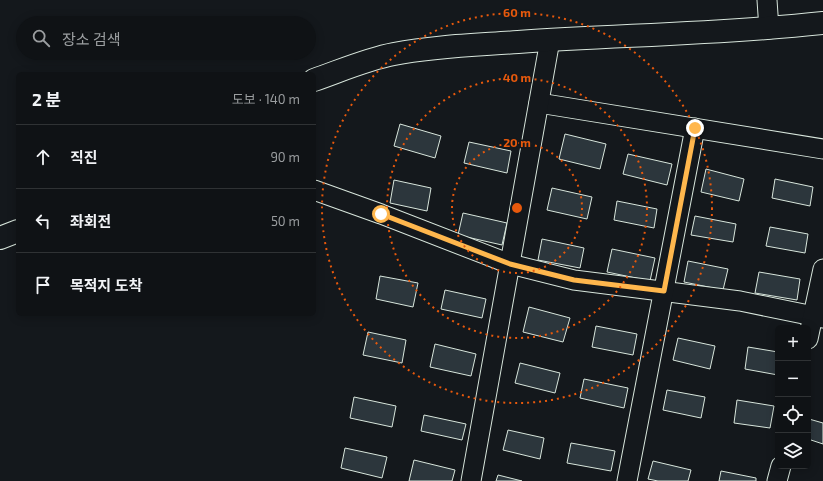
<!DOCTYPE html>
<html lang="ko">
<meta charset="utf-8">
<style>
:root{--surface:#0f1215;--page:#1d2022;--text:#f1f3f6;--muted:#9b9ea0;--line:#2f3234}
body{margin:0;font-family:"Exo 2","Noto Sans KR",sans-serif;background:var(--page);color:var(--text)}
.controls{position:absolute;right:12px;bottom:12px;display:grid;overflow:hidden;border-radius:6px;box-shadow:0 2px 10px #0003}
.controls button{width:36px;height:36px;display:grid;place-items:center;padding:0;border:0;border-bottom:1px solid var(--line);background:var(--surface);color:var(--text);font:20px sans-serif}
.stop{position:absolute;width:12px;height:12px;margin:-9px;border:3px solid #ffb74d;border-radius:50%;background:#fff}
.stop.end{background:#ffb74d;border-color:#fff;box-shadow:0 1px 4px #0008}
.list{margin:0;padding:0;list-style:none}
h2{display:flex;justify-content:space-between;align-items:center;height:52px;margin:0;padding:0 16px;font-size:17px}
h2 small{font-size:13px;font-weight:400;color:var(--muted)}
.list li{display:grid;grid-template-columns:26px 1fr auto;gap:12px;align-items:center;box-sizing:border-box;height:64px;padding:0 16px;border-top:1px solid var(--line)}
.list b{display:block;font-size:15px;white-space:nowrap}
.list em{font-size:13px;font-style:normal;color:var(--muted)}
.icon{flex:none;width:22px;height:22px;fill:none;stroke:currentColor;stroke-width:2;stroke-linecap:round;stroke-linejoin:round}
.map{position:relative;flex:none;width:823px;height:481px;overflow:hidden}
.search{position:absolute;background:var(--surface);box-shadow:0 2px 10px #0003;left:16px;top:16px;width:300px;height:44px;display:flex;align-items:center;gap:10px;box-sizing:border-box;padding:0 14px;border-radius:22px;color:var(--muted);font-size:15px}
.panel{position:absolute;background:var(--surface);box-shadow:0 2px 10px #0003;left:16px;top:72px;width:300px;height:244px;border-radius:6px}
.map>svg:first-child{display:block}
</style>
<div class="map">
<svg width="823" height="481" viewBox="0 0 823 481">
<rect width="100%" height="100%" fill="#14181c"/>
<g fill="#2c363c" stroke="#d8e6dc">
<polygon points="400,124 441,136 435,158 394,146"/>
<polygon points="565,134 606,144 600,169 559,159"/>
<polygon points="469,142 511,151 507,173 464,163"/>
<polygon points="628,154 672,164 667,185 623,174"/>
<polygon points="706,169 744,179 739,201 701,192"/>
<polygon points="775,179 813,187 810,206 772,198"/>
<polygon points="394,180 431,188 427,211 390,203"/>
<polygon points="552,188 592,197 587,219 547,210"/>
<polygon points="617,201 657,209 654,228 614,220"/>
<polygon points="463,213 507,223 502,245 458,235"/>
<polygon points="695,216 736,224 733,242 691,235"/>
<polygon points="770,227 808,234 805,253 766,246"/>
<polygon points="542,239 584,248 580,268 538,260"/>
<polygon points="612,249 655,258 650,281 607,272"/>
<polygon points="688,261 728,269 723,290 684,282"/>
<polygon points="759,272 800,279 797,300 755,293"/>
<polygon points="380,276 418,283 413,307 376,299"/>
<polygon points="445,290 486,299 482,318 441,309"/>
<polygon points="529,307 570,318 563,342 523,332"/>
<polygon points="596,326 637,334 633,355 592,347"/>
<polygon points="368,332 406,340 402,363 363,355"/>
<polygon points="678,338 715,346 710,369 673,360"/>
<polygon points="435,344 476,354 471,376 430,367"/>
<polygon points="748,347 778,352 778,375 745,369"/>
<polygon points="520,363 560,373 555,393 515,383"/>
<polygon points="584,379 628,388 624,408 580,398"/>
<polygon points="667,390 705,397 701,418 663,410"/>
<polygon points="354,397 396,406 392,427 350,418"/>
<polygon points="737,400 774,406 770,428 734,423"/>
<polygon points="424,415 466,424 462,440 421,431"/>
<polygon points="809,419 823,423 823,444 808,439"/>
<polygon points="508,430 544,438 540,459 503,450"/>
<polygon points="571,443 615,451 611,471 567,463"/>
<polygon points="345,448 387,457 382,478 341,468"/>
<polygon points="414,460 455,470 452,481 409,481"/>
<polygon points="653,461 691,470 688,481 658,481 648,479"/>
<polygon points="721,471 756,478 756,481 719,481"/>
<polygon points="498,475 522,481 496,481"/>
</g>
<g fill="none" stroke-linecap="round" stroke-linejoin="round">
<defs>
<g id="street">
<polyline points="767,0 769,29"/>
<polyline points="539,103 823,149"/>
<polyline points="314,190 381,214 510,264 574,280 740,301 823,318"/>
<polyline points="808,339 823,269"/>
<polyline points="471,481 550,40"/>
<polyline points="627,481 695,128"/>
<polyline points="777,481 781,466"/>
</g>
<g id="secondary">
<path d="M314 80C340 71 367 59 394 54 435 46 477 45 518 42 620 35 722 34 823 23"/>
<polyline points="0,238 18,231"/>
</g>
</defs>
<use href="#street" stroke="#d8e6dc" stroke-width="21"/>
<use href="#secondary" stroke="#d8e6dc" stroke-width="24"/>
<use href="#street" stroke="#14181c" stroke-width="19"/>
<use href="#secondary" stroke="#14181c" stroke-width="22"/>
</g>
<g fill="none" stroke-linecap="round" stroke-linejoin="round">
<polyline stroke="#ffb74d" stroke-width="5" points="381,214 510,264 574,280 664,291 695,128"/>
</g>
<g fill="none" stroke="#e8590c" stroke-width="2" stroke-dasharray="2 4">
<circle cx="517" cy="208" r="65"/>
<circle cx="517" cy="208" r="130"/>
<circle cx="517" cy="208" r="195"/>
</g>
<circle cx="517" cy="208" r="6" fill="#e8590c" stroke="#14181c" stroke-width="2"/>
<g font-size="12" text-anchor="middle" font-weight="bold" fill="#e8590c" stroke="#14181c" stroke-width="3" stroke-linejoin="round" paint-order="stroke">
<text x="517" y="17">60 m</text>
<text x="517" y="82">40 m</text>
<text x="517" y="147">20 m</text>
</g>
</svg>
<div class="controls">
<button>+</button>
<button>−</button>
<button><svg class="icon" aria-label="locate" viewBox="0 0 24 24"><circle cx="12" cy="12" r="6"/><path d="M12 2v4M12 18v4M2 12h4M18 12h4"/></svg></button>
<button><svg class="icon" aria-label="layers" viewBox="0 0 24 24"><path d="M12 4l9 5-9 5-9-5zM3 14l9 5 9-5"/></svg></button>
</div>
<div class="stop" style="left:381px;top:214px"></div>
<div class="stop end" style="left:695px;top:128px"></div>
<div class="search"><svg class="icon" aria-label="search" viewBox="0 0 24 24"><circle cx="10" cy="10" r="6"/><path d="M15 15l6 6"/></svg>장소 검색</div>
<section class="panel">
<h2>2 분<small>도보 · 140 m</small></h2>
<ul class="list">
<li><svg class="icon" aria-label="ahead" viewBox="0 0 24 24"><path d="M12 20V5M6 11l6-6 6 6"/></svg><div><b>직진</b></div><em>90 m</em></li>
<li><svg class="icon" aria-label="left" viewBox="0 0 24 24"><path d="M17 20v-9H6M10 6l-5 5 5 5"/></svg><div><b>좌회전</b></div><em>50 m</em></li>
<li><svg class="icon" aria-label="arrive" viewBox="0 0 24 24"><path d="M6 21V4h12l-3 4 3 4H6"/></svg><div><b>목적지 도착</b></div></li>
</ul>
</section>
</div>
